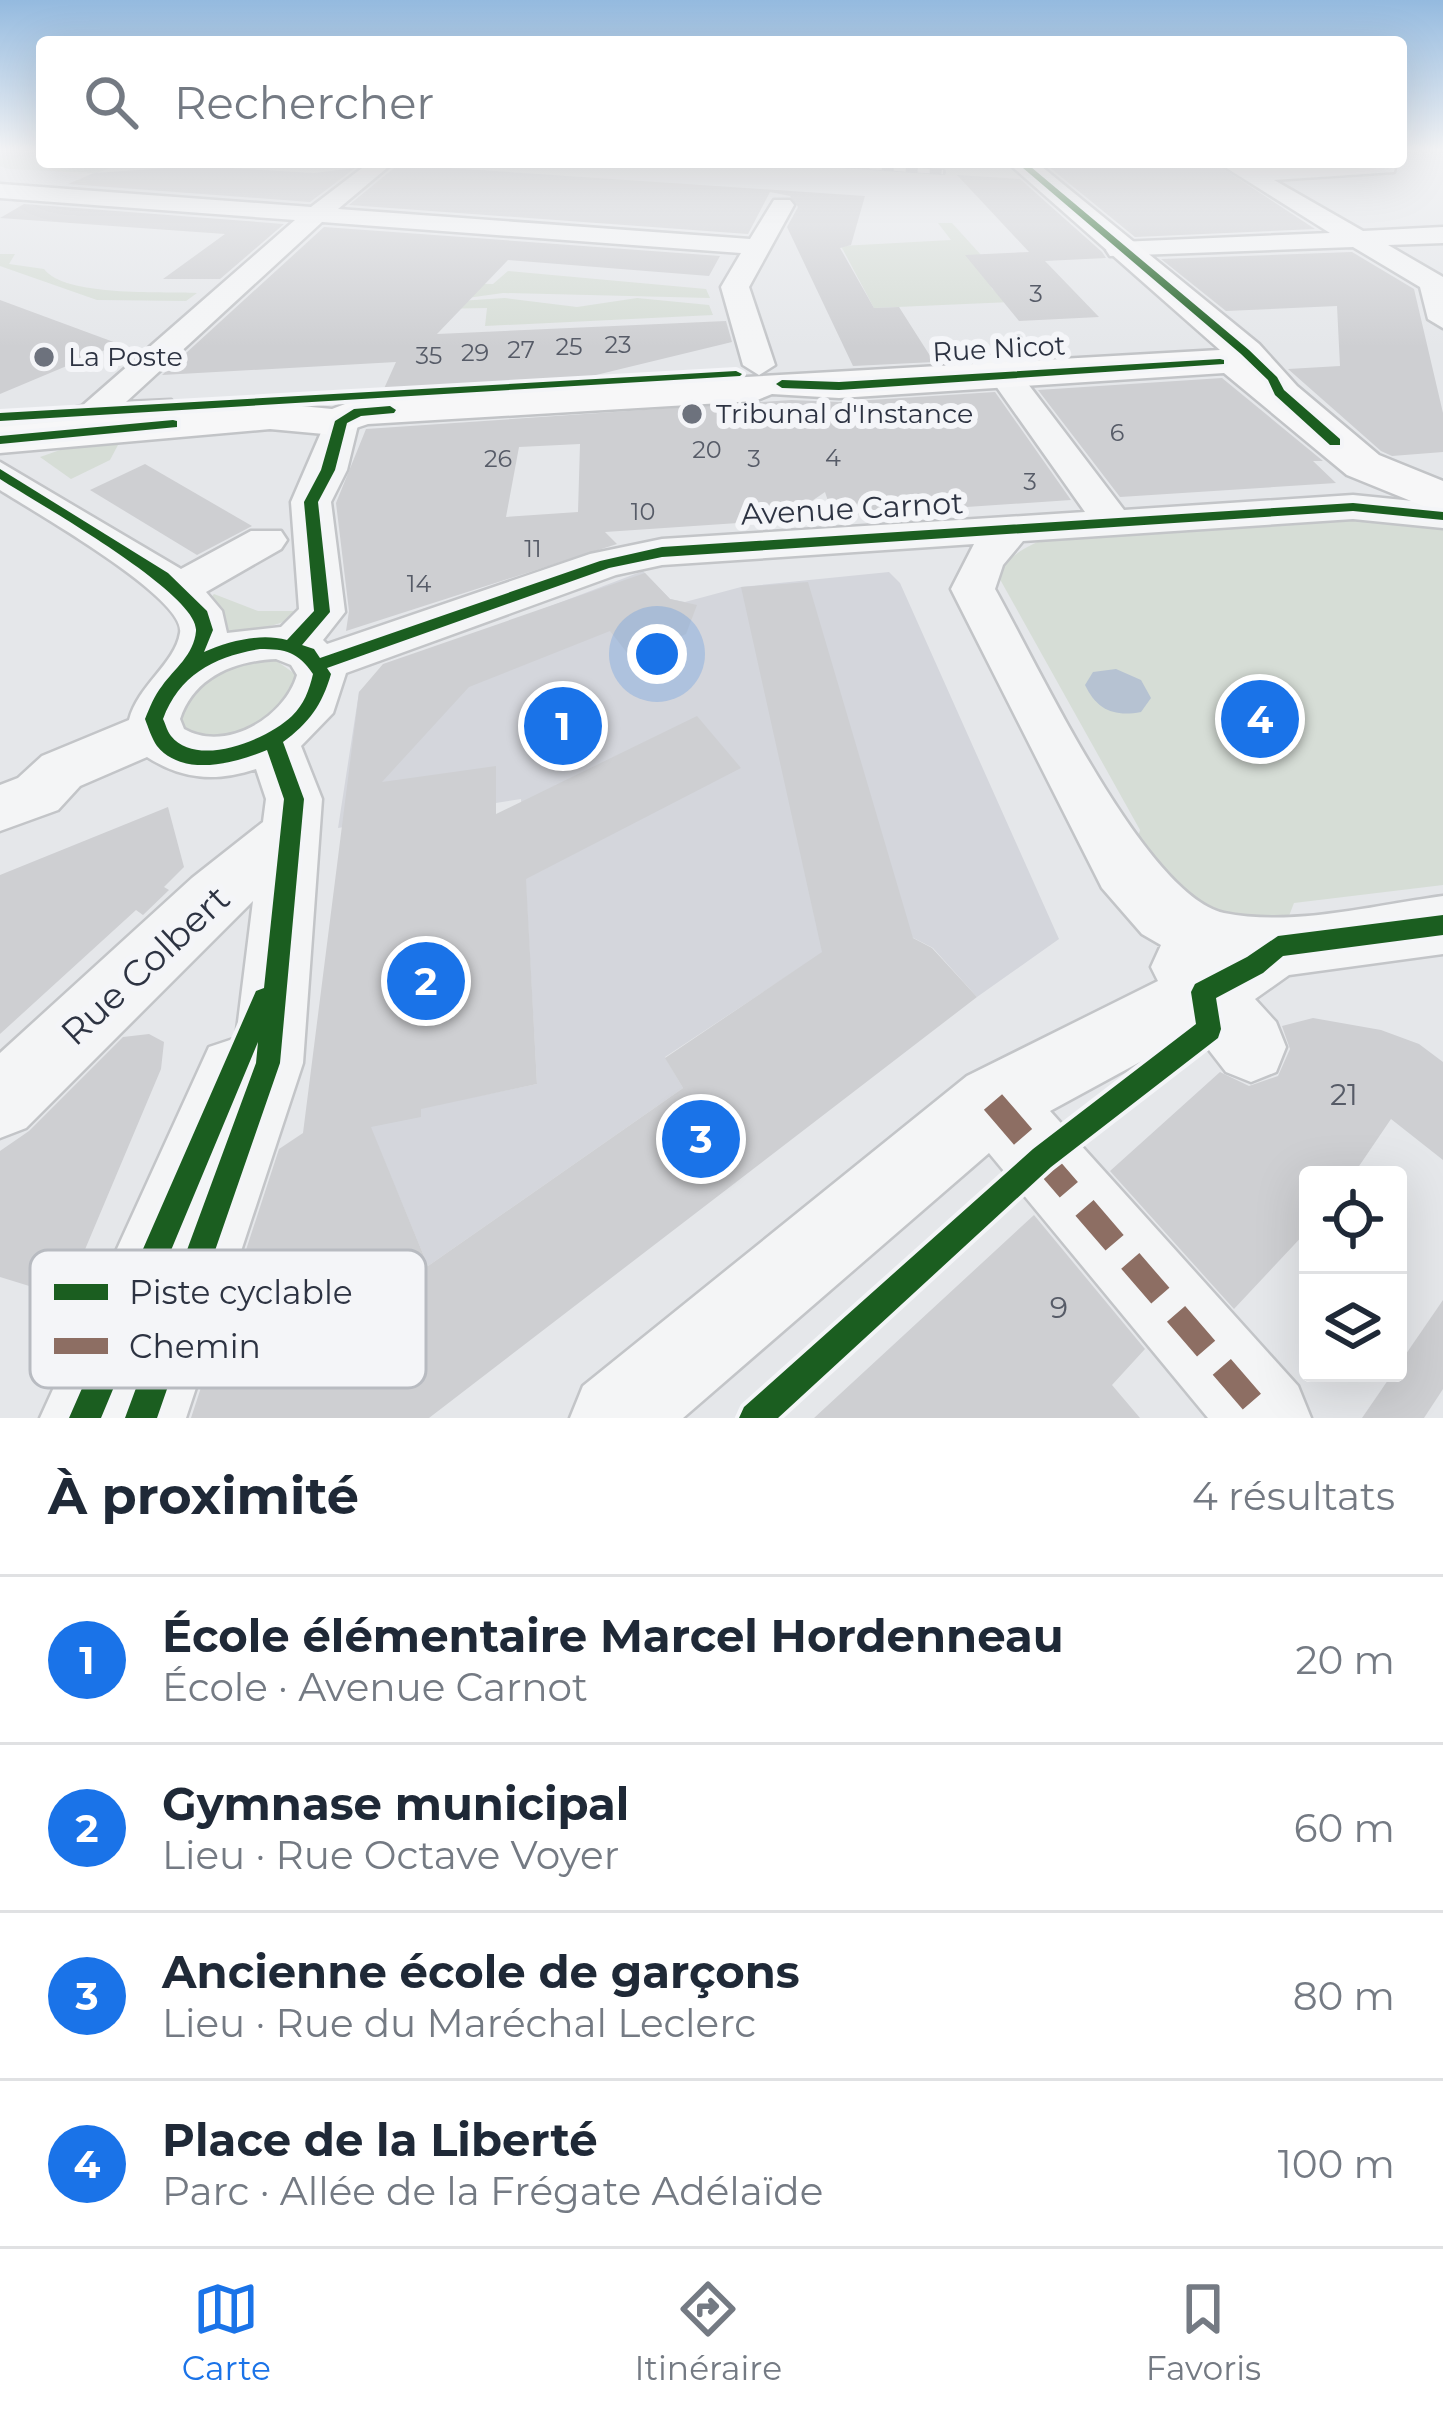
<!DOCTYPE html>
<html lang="fr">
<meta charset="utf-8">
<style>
:root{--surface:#fff;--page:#f6f6f7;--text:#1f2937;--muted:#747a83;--line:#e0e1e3;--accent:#1a73e8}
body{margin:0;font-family:Montserrat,sans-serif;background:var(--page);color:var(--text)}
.controls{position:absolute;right:36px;bottom:36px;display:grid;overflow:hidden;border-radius:12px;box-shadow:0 12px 48px #0002}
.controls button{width:108px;height:108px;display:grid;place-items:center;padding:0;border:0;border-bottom:3px solid var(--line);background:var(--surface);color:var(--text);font:60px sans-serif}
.you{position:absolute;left:657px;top:654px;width:42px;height:42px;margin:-30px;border:9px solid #fff;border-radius:50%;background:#1a73e8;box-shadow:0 0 0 18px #1a73e833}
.badge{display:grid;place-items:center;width:78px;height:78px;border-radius:50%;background:var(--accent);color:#fff;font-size:39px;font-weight:700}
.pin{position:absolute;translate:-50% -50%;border:6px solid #fff;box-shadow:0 3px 12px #0006}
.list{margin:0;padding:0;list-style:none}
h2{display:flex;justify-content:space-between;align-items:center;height:156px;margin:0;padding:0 48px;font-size:51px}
h2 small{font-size:39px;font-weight:400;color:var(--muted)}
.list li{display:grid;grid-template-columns:78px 1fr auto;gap:36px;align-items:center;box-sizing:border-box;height:168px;padding:0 48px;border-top:3px solid var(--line)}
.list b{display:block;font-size:45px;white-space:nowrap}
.list p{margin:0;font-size:39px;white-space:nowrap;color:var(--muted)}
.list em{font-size:39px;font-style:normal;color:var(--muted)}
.icon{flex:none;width:66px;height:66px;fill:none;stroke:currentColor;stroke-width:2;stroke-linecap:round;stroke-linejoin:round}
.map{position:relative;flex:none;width:1443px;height:1418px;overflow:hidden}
.search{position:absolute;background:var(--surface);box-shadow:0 12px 48px #0002;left:36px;right:36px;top:36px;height:132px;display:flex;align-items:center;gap:30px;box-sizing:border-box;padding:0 42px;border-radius:12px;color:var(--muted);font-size:45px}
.sheet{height:828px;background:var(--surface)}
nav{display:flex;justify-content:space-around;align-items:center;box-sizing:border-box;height:168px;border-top:3px solid var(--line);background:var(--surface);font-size:33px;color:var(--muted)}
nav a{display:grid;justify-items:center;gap:6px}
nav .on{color:var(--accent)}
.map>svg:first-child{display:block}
</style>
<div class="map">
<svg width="1443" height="1418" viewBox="0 0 1443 1418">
<rect width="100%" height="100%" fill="#e5e7ea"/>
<polygon fill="#d4d6dc" points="643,571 670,599 685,602 741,587 889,572 900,583 1059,939 977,997 933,948 904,933 822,953 665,1057 683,1088 428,1266 367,1119 537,1084 521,799 338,828 359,692 388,668"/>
<g fill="#d6ddd6">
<polygon points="0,149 42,149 42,162 127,162 97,173 9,169 0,166"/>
<polygon points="938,223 952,223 981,255 992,289 1011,302 874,308 841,246 951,240"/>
<path d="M0 254H15L9 264 44 269C65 297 160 291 197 293L186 301 97 300 0 266Z"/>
<polygon points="508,271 706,289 710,298 503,293 467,298 429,283 493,284"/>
<polygon points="505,298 577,307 637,298 709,305 713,315 485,326 487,308 433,309 443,302"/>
<polygon points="119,443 110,460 71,479 40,457 63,449"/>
<path d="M1346 513 1443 527V885L1294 903 1287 921 1200 924 1135 848 1140 830 997 574C1018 540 1083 520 1121 536L1346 520Z"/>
<path d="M214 594 258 611H299C287 628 237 633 216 629L208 601Z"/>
<path d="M274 659 295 674 292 699C260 723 220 757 180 725V700L221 665Z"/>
</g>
<path fill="#b6c2d2" d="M1116 669 1141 680 1151 698 1141 712C1114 717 1097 710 1085 685L1093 672Z"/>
<g fill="#cecfd2" fill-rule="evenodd">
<polygon points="1043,162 1213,162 1315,229 1135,237"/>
<polygon points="196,166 314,173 355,168 310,202 68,184 94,173"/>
<polygon points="419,166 865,196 851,245 840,248 874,308 899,307 934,362 853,366 787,227 798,207 790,196 770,192 748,234 349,205 394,168"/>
<polygon points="957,175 1020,179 1102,252 1106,258 1045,261 1099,317 1019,321 965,255 1029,252"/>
<polygon points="24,204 284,224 220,279 163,279 225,234 0,218"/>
<polygon points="324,227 720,256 709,276 508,260 437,334 726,321 732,342 563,383 382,393 396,362 162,375"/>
<polygon points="1352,252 1414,289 1443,413 1443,452 1392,456 1381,451 1288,369 1340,366 1337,306 1226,311 1161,259"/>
<polygon points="0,300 119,344 0,394"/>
<polygon points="1222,378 1323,461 1313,461 1336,483 1120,497 1038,390"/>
<path d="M995 392 1071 500 833 516 825 492 784 520 605 532 617 544 346 631 349 611 336 503 366 429 791 400 839 402ZM580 444 578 512 506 517 519 447Z"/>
<polygon points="145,464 252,526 197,555 90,490"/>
<polygon points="645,573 670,599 697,605 686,634 632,659 610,631 469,687 382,782 496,766 496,814 697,716 741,768 526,879 537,1084 421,1109 421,1117 371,1127 428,1266 683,1088 665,1058 822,952 741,587 808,582 913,938 932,948 977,997 429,1418 191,1418 279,1149 303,1133 359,692 383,664"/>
<polygon points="168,807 184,867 164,887 169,890 143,915 136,910 0,1034 0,875"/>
<polygon points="1313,1018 1381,1030 1419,1044 1443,1062 1443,1160 1391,1119 1353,1175 1308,1175 1308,1230 1234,1309 1110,1171 1220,1072 1249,1086 1278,1076 1290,1049 1282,1026"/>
<polygon points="149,1034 164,1042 161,1069 65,1297 0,1277 0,1151 29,1131 123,1037"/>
<polygon points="1034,1215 1145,1349 1112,1385 1140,1418 814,1418"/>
<polygon points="1443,1300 1443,1389 1424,1418 1362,1418"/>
</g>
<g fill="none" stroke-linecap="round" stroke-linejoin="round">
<defs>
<g id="minor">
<polygon points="370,162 394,162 338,209 750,239 774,200 790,200 794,205 749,287 775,365 759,375 743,365 721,287 741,253 322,222 126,402 171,400 176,407 171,414 44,433 0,449 0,424 82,406 295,220 0,198 0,184 311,207"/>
<polygon points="1217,162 1253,167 1396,162 1394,172 1274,180 1363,231 1443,227 1443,243 1388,245 1443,277 1443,328 1428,319 1420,287 1353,247 1110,256 1106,250 1119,242 1330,233"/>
<path d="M995 352 1006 355 1124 510 1353 495 1443 504V528L1353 519 1023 541 1003 565 995 589C1037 663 1144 895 1224 913 1293 927 1374 905 1443 896V954L1289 975 1255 999 1276 1022 1286 1047 1276 1072 1251 1082 1226 1072 1195 1032 1050 1111 1298 1386 1311 1418H1208L989 1153 683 1418H570L583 1386 967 1076 1158 981 1151 967 1161 945 1142 934 1102 888 951 589 974 544 662 565 616 575 346 673 333 713 301 746 322 799 303 1063 186 1418H40L209 1047 236 1038 253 901 26 1128 0 1138V1053L192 878 263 822 266 799 256 769C216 782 183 780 147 757L80 786 58 810 0 831V785L18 778 42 756 129 720C138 685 175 664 180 633 187 598 31 510 0 490V462L181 569 251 531H281L287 540 281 549 206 592 222 611 227 633 281 627 299 609 291 502 329 414H353L359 421 347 470 331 502 345 612 323 640 327 644 590 554 662 539 1085 512 979 362ZM276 659 291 665 297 675C285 717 226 753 184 729L180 719C194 677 234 661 276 659Z"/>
</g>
<polygon id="major" points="1007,162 1036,162 1259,344 1297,386 1379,455 1443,481 1443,514 1347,475 1224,373 839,398 772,394 755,401 368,424 335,435 270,429 0,453 0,427 270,403 332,409 358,399 1220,350"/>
</defs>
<use href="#minor" stroke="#c3c5c8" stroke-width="5"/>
<use href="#major" stroke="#c2c4c7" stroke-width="5"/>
<use href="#minor" fill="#f4f5f6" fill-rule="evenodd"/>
<use href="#major" fill="#f7f7f8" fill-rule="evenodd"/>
<defs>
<polyline id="rail" points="798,162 943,172"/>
</defs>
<use href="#rail" stroke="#cdced1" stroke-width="6"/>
<use href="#rail" stroke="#f4f5f8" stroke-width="4.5" stroke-dasharray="12" stroke-linecap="butt"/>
<polyline stroke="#8d6e63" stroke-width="24" stroke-dasharray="46 24" stroke-linecap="butt" points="993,1102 1266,1418"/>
<defs>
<g id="cycleway">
<polygon points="1016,162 1025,162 1249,350 1277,377 1284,390 1340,439 1340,445 1330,445 1275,395 1268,380 1241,354"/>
<polygon points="1220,359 1224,360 1224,364 839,390 782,388 776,384 782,380 839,382"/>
<polygon points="736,371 742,374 740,376 0,421 0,413"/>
<path d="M390 406 396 410 394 413 361 416 347 423 335 470 318 502 330 612 302 645 314 649 320 658 600 561 662 547 1353 503 1443 512V520L1353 511 662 557 609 568 327 668 331 674C322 705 309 723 283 742L304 799 280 1063 157 1418H125L256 1063 258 1042 101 1418H69L256 991 264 988 284 799 267 750C236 763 183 778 157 746 152 739 148 727 145 719 150 707 154 696 162 686 174 669 194 655 196 631 200 594 34 501 0 479V469L168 573 207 611 213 630 204 652C229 641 260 633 287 640L314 611 304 502 321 470 335 421 354 409ZM260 649C286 649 298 652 313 674 309 691 304 704 292 716 268 739 198 769 171 736 167 731 166 725 163 719 179 675 215 656 260 649Z"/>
<polygon points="173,420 177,421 177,427 0,444 0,436"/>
<polygon points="1443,915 1443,935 1283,956 1263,973 1216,998 1221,1029 1218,1038 1051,1167 778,1418 739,1418 744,1407 1033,1149 1196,1024 1191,992 1195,984 1247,957 1278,936"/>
</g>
</defs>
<use href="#cycleway" stroke="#f4f5f8" stroke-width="8"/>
<use href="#cycleway" fill="#1b5e20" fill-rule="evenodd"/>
</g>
<linearGradient id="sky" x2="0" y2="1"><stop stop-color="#94badf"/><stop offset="0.43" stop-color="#f3f4f6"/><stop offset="1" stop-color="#f3f4f6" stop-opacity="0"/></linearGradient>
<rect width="1443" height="347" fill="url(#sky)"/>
<g fill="#6d727d" stroke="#f4f5f8" stroke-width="4.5">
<circle cx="44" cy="357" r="12"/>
<circle cx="692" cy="414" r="12"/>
</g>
<g text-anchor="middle" stroke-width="12" stroke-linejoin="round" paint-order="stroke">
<g font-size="24" fill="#565b67">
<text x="1036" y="302">3</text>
<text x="618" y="353">23</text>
<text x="569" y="355">25</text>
<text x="521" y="358">27</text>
<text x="475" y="361">29</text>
<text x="429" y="364">35</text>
<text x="1117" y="441">6</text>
<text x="707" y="458">20</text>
<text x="833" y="466">4</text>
<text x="498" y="467">26</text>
<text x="754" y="467">3</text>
<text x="1030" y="490">3</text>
<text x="643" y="520">10</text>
<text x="533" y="557">11</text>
<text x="419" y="592">14</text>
</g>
<g font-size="27" fill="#2d3342" stroke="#f4f5f8">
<text transform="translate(999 349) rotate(-3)" y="9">Rue Nicot</text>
</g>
<g font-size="27" fill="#2d3342" stroke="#f4f5f8" text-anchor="start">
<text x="68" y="366">La Poste</text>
<text x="716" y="423">Tribunal d'Instance</text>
</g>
<g font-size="30" fill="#2d3342" stroke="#f4f5f8">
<text transform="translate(852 509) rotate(-3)" y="10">Avenue Carnot</text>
</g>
<g font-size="30" fill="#565b67">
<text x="1344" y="1105">21</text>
<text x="1059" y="1318">9</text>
</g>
<g font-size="36" fill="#2d3342" stroke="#f4f5f8">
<text transform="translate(145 965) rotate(-43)" y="13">Rue Colbert</text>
</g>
</g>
<rect x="30" y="1250" width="396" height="138" rx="18" fill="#f4f5f8" stroke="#b8bbc1" stroke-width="3"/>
<rect x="54" y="1284" width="54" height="16" fill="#1b5e20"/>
<rect x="54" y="1338" width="54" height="16" fill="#8d6e63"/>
<g font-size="33" fill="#2d3342">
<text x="129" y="1304">Piste cyclable</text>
<text x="129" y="1358">Chemin</text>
</g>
</svg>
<div class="controls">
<button><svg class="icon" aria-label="locate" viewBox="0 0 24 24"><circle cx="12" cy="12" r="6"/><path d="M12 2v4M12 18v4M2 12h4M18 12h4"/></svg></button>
<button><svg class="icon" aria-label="layers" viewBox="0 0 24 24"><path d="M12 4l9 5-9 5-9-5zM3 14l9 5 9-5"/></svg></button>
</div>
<div class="you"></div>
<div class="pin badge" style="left:563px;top:726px">1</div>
<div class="pin badge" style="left:426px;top:981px">2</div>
<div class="pin badge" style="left:701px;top:1139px">3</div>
<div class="pin badge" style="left:1260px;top:719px">4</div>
<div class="search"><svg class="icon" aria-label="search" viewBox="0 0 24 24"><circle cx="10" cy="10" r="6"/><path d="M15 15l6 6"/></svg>Rechercher</div>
</div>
<section class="sheet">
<h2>À proximité<small>4 résultats</small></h2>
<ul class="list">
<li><span class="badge">1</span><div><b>École élémentaire Marcel Hordenneau</b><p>École · Avenue Carnot</p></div><em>20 m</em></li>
<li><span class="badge">2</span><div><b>Gymnase municipal</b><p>Lieu · Rue Octave Voyer</p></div><em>60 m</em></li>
<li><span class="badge">3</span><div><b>Ancienne école de garçons</b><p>Lieu · Rue du Maréchal Leclerc</p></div><em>80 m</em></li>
<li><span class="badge">4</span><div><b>Place de la Liberté</b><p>Parc · Allée de la Frégate Adélaïde</p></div><em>100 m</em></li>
</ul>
</section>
<nav>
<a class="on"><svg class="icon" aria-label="map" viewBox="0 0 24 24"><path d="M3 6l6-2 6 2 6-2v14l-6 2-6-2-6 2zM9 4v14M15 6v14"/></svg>Carte</a>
<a><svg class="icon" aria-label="directions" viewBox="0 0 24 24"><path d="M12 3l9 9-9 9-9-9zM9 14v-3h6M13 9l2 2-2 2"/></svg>Itinéraire</a>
<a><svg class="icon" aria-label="saved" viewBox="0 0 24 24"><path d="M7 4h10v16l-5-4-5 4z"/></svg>Favoris</a>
</nav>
